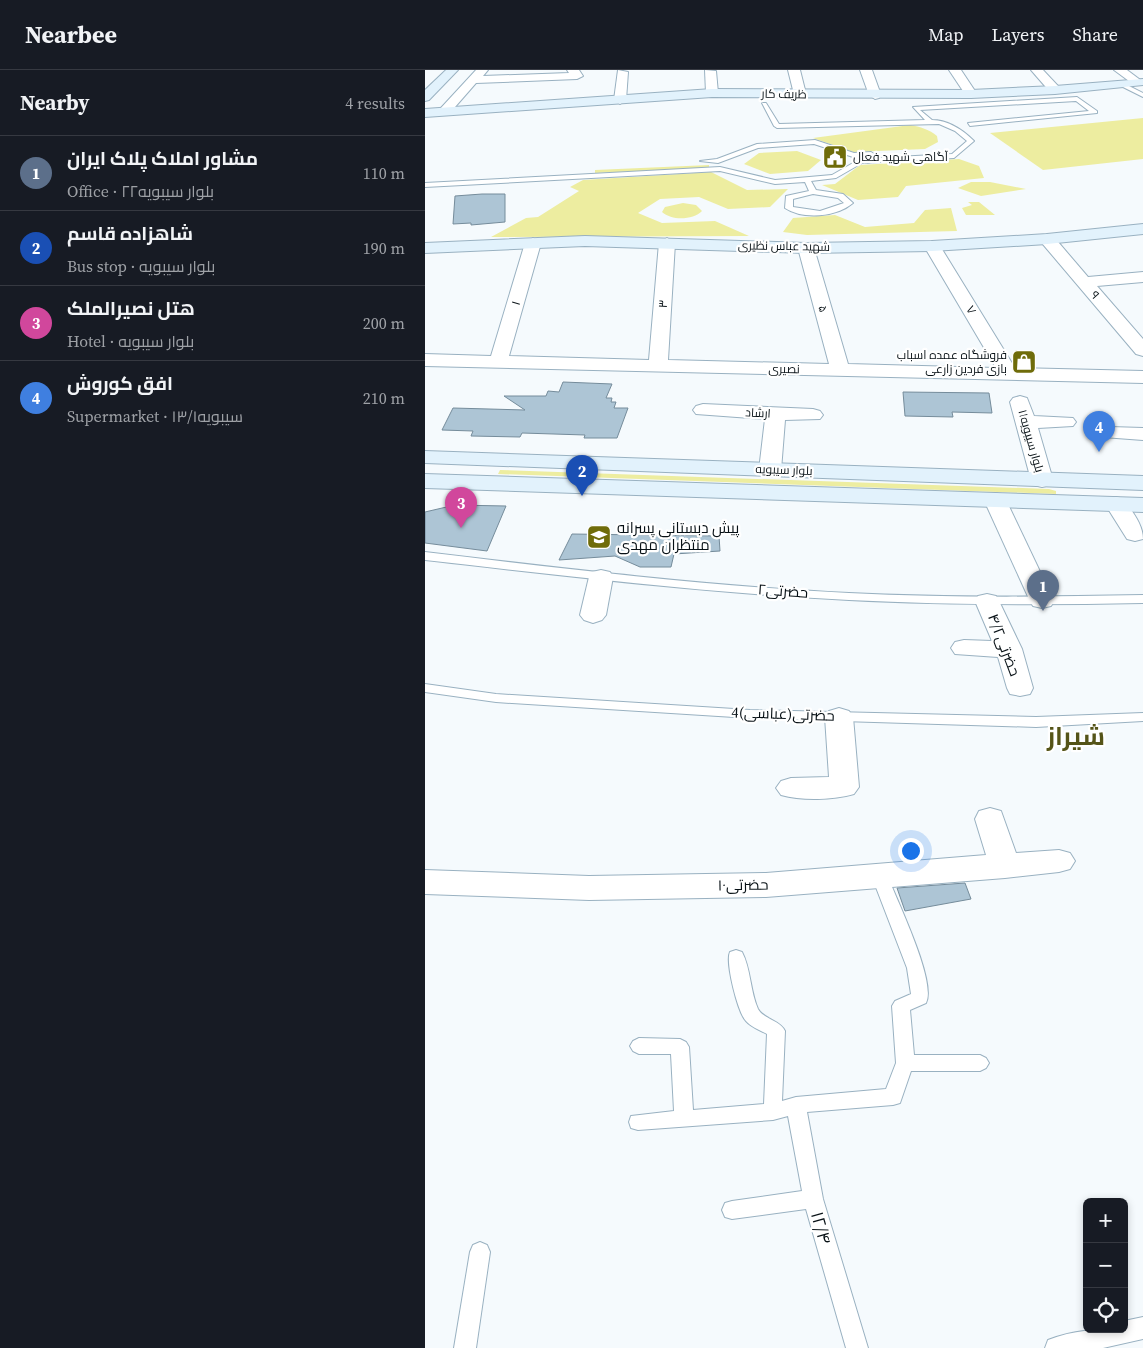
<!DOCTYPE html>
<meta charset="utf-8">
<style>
:root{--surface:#171b24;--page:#20242c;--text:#f1f3f6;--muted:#9ea1a6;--line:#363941;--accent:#6f6c0a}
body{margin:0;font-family:"Source Serif 4",Cairo,serif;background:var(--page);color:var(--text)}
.controls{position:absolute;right:15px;bottom:15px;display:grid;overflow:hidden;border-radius:8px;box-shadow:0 2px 8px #0003}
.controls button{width:45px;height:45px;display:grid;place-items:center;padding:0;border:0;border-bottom:1px solid var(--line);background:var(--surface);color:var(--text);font:25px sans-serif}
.you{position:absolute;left:485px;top:780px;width:18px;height:18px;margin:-12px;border:4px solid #fff;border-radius:50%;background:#1a73e8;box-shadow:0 0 0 8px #1a73e833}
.badge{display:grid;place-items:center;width:32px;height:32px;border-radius:50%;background:var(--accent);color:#fff;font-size:16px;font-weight:700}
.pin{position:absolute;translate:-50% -41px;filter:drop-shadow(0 1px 2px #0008)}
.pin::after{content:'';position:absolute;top:26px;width:18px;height:15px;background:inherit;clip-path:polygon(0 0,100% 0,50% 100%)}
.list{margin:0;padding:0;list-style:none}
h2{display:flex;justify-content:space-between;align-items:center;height:65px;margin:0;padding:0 20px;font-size:21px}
h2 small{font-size:16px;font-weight:400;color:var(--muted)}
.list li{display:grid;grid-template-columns:32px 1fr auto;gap:15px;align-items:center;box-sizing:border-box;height:75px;padding:0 20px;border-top:1px solid var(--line)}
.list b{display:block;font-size:19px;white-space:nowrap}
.list p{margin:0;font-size:16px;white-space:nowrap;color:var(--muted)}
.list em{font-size:16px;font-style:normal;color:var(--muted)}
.icon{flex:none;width:28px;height:28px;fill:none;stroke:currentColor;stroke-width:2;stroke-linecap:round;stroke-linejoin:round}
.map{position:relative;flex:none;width:718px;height:1278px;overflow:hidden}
header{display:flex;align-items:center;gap:30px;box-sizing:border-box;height:70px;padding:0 25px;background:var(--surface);border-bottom:1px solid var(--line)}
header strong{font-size:24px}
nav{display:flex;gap:28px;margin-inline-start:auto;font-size:18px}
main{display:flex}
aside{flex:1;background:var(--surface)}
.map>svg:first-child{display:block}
</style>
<header>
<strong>Nearbee</strong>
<nav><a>Map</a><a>Layers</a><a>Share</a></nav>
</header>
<main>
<aside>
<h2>Nearby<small>4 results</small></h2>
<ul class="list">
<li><span class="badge" style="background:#5c6f8a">1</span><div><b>مشاور املاک پلاک ایران</b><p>Office · بلوار سیبویه۲۲</p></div><em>110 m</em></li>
<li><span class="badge" style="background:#1a4fb4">2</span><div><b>شاهزاده قاسم</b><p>Bus stop · بلوار سیبویه</p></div><em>190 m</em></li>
<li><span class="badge" style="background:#d1479c">3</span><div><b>هتل نصیرالملک</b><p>Hotel · بلوار سیبویه</p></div><em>200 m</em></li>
<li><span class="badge" style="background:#3f7fe0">4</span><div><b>افق کوروش</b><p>Supermarket · سیبویه۱۳/۱</p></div><em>210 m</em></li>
</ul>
</aside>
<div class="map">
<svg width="718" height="1278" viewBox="0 0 718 1278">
<rect width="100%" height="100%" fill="#f5fafd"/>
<g fill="#ededa0">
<polygon points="718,48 718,89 618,100 565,63"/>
<path d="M485 55C496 57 503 59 512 66L513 72 500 79 428 82 388 68Z"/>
<polygon points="372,81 396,90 383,101 345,104 319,94 334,83"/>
<polygon points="534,89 554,96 559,108 481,116 473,127 433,130 397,115 410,114 435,95"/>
<polygon points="284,95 284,98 170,103 170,100"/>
<polygon points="286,102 322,120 363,119 345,137 303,139 274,127 235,129 213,143 237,153 290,151 324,166 66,167 101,148 113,147 154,121 145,117 158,110"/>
<polygon points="546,112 565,112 601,119 556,126 533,118"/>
<polygon points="543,132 554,132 570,145 541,145 537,138 547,135"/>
<path d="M258 133 271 135 277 141C268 150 247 151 237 142L240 137Z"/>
<polygon points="526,138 532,161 382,165 358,162 368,148 410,145 440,157 489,153 500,140"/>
<polygon points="75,400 624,419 631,421 631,424 73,404"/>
</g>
<g fill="#adc5d5" stroke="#758c9b">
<polygon points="57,124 80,124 80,152 46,155 46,153 28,154 30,126"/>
<polygon points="138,312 187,314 181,328 187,328 186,332 191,332 189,338 203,338 192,368 159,368 160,365 97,363 95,367 46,366 48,361 17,360 28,338 100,340 79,326 121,326 123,321 134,322"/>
<polygon points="478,322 564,323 567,343 527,342 528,347 480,346"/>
<polygon points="30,435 81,436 62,481 0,473 0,442"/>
<polygon points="147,464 294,466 295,481 249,484 246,497 215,497 190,486 134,490"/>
<polygon points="540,813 546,829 480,841 472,818"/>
</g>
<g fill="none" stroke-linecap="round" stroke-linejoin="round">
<defs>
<g id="lane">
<polygon points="696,12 718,23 718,27 694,15"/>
<path d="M652 27 672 41V43L545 56 543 53 664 41 651 31 495 40 507 50C523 50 538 60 549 71L529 88 437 93 411 108 386 111 391 120 418 124 428 133C412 147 378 150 360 138L361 126 384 121 380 112 350 114 295 101 0 117V113L295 97 350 110 407 105 435 89 527 84 542 71 530 61 514 54 352 58 349 56 337 33H341L354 54 500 50 488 37ZM388 124 413 128 419 133 395 141 368 137V129Z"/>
<polygon points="390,70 429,83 446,82 449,84 428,87 389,74 333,78 293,93 275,91 292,89 332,74"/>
<path d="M0 482C141 499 282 516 424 523 522 528 620 527 718 525V533C620 535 522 535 424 530 282 523 141 506 0 490Z"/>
<polygon points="0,614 71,624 325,640 611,647 718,643 718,651 611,657 325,648 71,632 0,622"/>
<path d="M455 801 461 803 463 807C472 831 512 912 501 933L485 940 489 985H555L561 988 564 993 561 998 555 1001H486L475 1033 468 1035 382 1042 398 1129 443 1278H421L381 1139 307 1149 300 1147 297 1140 300 1133 307 1131 377 1121 363 1046 348 1050 213 1060 206 1058 204 1052 206 1046 249 1041 246 984H214L208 981 205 976 208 971 214 968 255 969 261 972 264 977 268 1040 339 1034 342 964C335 960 326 957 321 951 313 943 300 892 305 882L311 880 317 882C326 899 325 921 333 939 338 949 355 950 360 961L357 1031 371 1027 461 1019 471 993 467 936 470 931 486 924 482 898 447 807 449 803Z"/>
<polygon points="55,1172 62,1175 65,1182 51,1278 29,1278 45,1182 48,1175"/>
<path d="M718 1247V1269L678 1278H620L623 1270C648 1260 673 1259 699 1259V1251Z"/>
</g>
<g id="street">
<polygon points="51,0 63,0 58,6 144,3 142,0 154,0 158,6 152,9 51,13 23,45 15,45 13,42 15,39"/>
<polygon points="193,0 203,2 201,30 195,34 189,30"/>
<polygon points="280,0 291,1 293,23 291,26 283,26 281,23"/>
<polygon points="363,0 375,0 381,24 379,27 375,28 369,24"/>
<polygon points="435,0 447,0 456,25 454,28 450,29 444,25"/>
<polygon points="524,0 536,0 552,24 550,27 542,27"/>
<polygon points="606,0 618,0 634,17 634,23 626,23"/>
<polygon points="689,0 702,0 718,12 716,14 708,14"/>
<polygon points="622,164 628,166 663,207 718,202 718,212 672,216 718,269 718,286 711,284 616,172 614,169"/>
<polygon points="108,168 116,173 84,286 224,290 234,173 242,168 250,173 243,290 404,294 373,178 381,173 389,178 423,294 571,298 499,176 507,171 515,176 590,298 718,301 718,313 0,296 0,284 66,286 100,173"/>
<polygon points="595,326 602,328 609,346 648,348 651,352 648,356 613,358 628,410 625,415 617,417 609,415 606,410 585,332 588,328"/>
<polygon points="278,334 388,339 395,341 398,345 395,349 360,350 356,400 353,405 345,406 337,405 334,400 340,349 271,344 268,340 271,336"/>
<polygon points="685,357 718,358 718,370 678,367 675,363 678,359"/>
<polygon points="570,423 578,425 581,430 629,531 626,536 617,538 608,536 605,531 559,430 562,425"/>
<path d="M691 427 699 429C707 442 718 454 718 469L710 471 702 469 680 434 683 429Z"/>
<polygon points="176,500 185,502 188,507 181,545 177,550 168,553 159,550 155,545 164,507 167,502"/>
<polygon points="562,524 571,526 574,531 597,579 608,618 605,624 595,626 585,624 582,618 573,587 530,584 526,578 530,572 539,570 567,571 550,531 553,526"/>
<path d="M414 638 424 641 428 647 434 717 429 724C408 730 377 731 356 725L351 718 356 711 366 708 404 707 400 647 404 641Z"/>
<polygon points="565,738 576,741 591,783 634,780 645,783 650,791 645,799 634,802 580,808 341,827 164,830 0,824 0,800 164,806 341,803 561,785 550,749 554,741"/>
</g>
<g id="secondary">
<polygon points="21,0 33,0 4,30 0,31 0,20"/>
<polygon points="718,9 718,15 630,24 546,28 287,27 0,47 0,39 287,19 546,20 630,16"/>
<polygon points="718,154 718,164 622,174 507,181 381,183 160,176 0,183 0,173 160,166 381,173 507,171 622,164"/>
<polygon points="0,381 718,406 718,420 0,393"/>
<polygon points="0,404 718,428 718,442 0,418"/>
</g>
</defs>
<use href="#lane" stroke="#99b1c1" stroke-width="2"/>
<use href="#street" stroke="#99b1c1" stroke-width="2"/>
<use href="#secondary" stroke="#99b1c1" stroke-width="2"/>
<use href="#lane" fill="#fff" fill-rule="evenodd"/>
<use href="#street" fill="#fff" fill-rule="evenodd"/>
<use href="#secondary" fill="#e2f2fc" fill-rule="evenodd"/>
</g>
<defs>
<symbol id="civic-square" viewBox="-11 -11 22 22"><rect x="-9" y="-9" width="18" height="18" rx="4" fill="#6f6c0a" stroke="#fff"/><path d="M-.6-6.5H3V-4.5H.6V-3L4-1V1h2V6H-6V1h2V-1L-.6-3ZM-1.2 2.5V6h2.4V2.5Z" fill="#fff"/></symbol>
<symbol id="shop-square" viewBox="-11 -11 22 22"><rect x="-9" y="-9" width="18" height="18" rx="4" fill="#6f6c0a" stroke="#fff"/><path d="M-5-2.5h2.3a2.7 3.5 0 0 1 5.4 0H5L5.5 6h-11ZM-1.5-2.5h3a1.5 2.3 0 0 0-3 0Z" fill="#fff"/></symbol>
<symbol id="school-square" viewBox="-11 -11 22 22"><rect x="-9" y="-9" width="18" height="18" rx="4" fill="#6f6c0a" stroke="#fff"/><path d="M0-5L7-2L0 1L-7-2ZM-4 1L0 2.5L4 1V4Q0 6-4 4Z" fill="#fff"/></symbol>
</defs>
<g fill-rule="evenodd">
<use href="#civic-square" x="396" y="73" width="28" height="28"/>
<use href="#shop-square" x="585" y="278" width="28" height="28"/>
<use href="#school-square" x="160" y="453" width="28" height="28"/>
</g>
<g text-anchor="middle" stroke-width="4.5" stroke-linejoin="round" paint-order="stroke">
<g font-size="12" fill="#071015" stroke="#fff">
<text transform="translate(359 24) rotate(1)" y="4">ظریف کار</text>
<text transform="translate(359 176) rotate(1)" y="4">شهید عباس نظیری</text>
<text transform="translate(670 225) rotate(49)" y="4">۹</text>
<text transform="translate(91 233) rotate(-74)" y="4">۱</text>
<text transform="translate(238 234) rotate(-86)" y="4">۳</text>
<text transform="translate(398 239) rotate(75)" y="4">۵</text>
<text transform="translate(546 240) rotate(59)" y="4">۷</text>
<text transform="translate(359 299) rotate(1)" y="4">نصیری</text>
<text transform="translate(333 343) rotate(3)" y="4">ارشاد</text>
<text transform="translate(606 371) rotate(74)" y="4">بلوار سیبویه۱۱</text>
<text transform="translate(359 400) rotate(2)" y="4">بلوار سیبویه</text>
</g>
<g font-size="12" fill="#071015" stroke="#fff" text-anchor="start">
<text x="428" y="91">آگاهی شهید فعال</text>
<text x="582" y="289" text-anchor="end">فروشگاه عمده اسباب<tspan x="582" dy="14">بازی فردین زارعی</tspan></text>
</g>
<g font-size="15" fill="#071015" stroke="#fff" text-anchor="start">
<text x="192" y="463">پیش دبستانی پسرانه<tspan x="192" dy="17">منتظران مهدی</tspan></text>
</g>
<g font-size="15" fill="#071015" stroke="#fff">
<text transform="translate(358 521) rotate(4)" y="5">حضرتی۲</text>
<text transform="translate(579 575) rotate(69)" y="5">حضرتی۴/۲</text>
<text transform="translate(358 644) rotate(2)" y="5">4حضرتی(عباسی)</text>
<text transform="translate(318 815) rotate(-1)" y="5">حضرتی۱۰</text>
</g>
<g font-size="18" fill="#071015" stroke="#fff">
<text transform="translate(396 1158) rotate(74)" y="6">۱۲/۴</text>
</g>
<g font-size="25" font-weight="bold" fill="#555418" stroke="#fff">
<text x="651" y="675">شیراز</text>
</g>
</g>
</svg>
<div class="controls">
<button>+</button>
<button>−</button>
<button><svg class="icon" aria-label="locate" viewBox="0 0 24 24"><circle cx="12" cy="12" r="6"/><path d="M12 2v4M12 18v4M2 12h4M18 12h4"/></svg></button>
</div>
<div class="you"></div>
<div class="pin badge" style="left:618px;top:541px;background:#5c6f8a">1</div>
<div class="pin badge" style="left:157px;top:426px;background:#1a4fb4">2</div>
<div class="pin badge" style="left:36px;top:458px;background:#d1479c">3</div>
<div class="pin badge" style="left:674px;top:382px;background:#3f7fe0">4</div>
</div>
</main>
